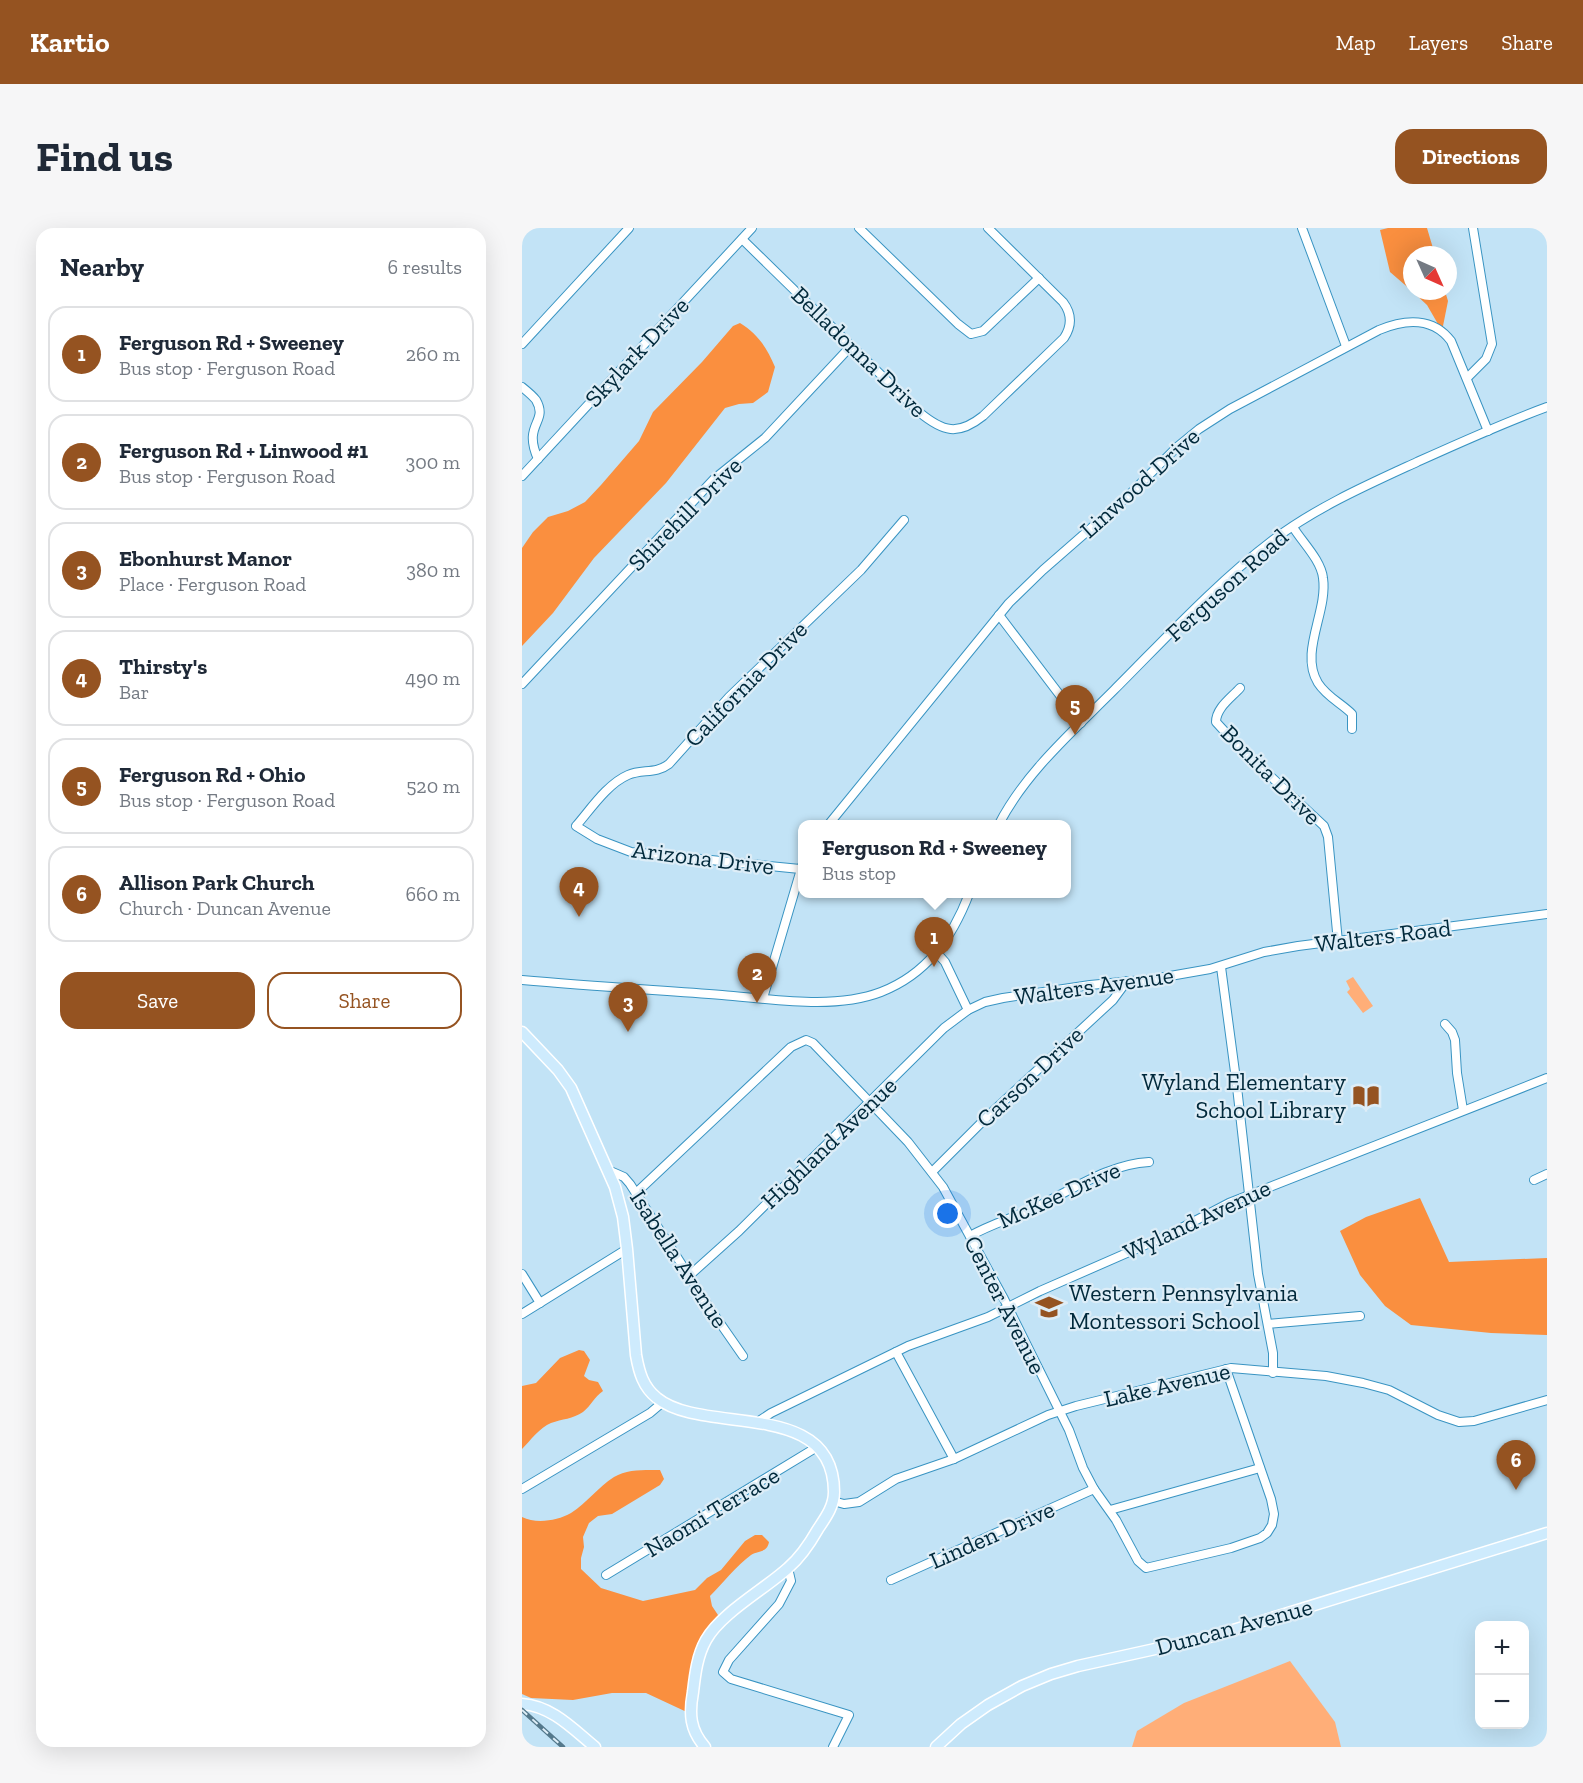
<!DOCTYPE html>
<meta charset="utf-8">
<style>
:root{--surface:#fff;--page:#f6f6f7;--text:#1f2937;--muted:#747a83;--line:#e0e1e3;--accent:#955321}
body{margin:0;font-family:"Zilla Slab",serif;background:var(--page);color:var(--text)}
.controls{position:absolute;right:18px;bottom:18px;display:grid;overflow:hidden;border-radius:12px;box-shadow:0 6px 24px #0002}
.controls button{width:54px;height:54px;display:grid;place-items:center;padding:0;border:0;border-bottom:2px solid var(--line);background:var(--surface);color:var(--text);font:30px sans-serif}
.compass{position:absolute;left:881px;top:18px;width:54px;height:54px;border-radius:50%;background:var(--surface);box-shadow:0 6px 24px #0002;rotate:135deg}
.you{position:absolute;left:426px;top:986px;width:21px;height:21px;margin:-15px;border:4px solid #fff;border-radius:50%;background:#1a73e8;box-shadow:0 0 0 9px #1a73e833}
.badge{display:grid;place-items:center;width:39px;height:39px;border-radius:50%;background:var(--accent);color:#fff;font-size:20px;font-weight:700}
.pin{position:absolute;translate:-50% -50px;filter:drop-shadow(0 2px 3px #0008)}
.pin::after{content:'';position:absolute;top:32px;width:21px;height:18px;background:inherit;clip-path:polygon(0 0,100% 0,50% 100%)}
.popup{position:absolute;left:276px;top:592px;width:273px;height:78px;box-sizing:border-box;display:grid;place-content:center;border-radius:12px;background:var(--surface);filter:drop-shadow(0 2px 4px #0005);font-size:20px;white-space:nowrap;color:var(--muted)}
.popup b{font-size:22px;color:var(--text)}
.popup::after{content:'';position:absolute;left:50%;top:100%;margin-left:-12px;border:12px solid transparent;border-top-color:var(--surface)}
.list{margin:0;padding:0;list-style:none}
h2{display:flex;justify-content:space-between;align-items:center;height:78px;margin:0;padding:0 24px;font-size:26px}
h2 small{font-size:20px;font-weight:400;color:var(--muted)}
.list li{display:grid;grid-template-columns:39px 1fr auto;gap:18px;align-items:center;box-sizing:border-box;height:96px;margin:0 12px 12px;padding:0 12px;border:2px solid var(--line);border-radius:18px}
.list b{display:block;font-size:22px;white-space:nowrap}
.list p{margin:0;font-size:20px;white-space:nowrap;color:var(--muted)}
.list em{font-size:20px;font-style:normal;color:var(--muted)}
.actions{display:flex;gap:12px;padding:18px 24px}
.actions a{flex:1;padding:14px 0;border:2px solid var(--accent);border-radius:18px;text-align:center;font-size:21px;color:var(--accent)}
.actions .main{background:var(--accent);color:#fff}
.map{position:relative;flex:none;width:1025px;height:1519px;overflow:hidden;border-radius:18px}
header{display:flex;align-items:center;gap:36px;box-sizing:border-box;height:84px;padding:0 30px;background:var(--accent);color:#fff}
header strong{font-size:28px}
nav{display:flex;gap:33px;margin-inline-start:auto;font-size:21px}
.intro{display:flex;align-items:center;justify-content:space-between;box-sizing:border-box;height:144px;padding:0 36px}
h1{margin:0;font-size:42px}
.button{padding:15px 27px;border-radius:18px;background:var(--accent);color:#fff;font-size:21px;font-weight:700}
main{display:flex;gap:36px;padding:0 36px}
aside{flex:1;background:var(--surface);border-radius:18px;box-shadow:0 6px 24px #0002}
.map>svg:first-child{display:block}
</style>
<header>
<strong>Kartio</strong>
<nav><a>Map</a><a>Layers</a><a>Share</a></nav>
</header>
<div class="intro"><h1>Find us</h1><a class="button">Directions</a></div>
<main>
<aside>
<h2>Nearby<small>6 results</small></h2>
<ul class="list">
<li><span class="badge">1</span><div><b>Ferguson Rd + Sweeney</b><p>Bus stop · Ferguson Road</p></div><em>260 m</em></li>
<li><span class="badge">2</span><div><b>Ferguson Rd + Linwood #1</b><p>Bus stop · Ferguson Road</p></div><em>300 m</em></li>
<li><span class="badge">3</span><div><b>Ebonhurst Manor</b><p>Place · Ferguson Road</p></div><em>380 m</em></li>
<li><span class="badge">4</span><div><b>Thirsty's</b><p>Bar</p></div><em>490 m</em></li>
<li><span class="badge">5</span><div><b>Ferguson Rd + Ohio</b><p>Bus stop · Ferguson Road</p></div><em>520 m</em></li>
<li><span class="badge">6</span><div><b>Allison Park Church</b><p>Church · Duncan Avenue</p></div><em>660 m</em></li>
</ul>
<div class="actions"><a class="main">Save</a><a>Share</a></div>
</aside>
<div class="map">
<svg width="1025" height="1519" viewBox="0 0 1025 1519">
<rect width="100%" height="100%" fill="#c2e3f6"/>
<g fill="#ffae78">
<polygon points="831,749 851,778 841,785 825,764 828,761 824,753"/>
<polygon points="768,1433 813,1494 819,1519 610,1519 615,1503 662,1475"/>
</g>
<g fill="#fa8f3f">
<polygon points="866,0 905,0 913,27 890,27 890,63 868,44 858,2"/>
<polygon points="890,63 923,63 926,73 920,103 905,77"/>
<path d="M218 95C236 106 245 120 253 139L246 164 231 175 217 176 203 180 144 255 72 330 31 385 0 418V320L11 304 26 289 46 283 63 274 79 257 117 213 131 184 180 134 211 98Z"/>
<polygon points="898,970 927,1034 1025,1030 1025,1107 969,1105 889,1097 863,1078 838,1047 818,1003 844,989"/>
<path d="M57 1122 62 1123 68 1132 62 1148 67 1152 76 1154 81 1163C72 1169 69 1178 61 1184 51 1191 40 1191 29 1195 18 1199 8 1213 0 1221V1158L14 1155 38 1130Z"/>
<path d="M138 1242 142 1251 138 1257 90 1286 76 1288 67 1295 61 1309 62 1319 59 1330V1341L79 1360 121 1373 173 1362 185 1350 199 1342 223 1313 233 1307H240L247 1314C245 1325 237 1322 229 1327 215 1337 200 1356 188 1368L190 1378 200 1393 184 1412 169 1486 124 1465H90L51 1472 9 1470 0 1466V1289C14 1296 35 1293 49 1285 65 1275 76 1259 92 1249 105 1241 123 1242 138 1242Z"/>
</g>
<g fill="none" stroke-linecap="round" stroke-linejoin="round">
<defs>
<g id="minor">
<polyline points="337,0 436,96 449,106 461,103 517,50"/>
<polyline points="780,0 824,118"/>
<path d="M220 11 397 184C421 204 436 208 461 188L542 110C550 98 550 86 541 74L466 0"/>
<polyline points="0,116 107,0"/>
<polyline points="945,150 964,131 970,116 951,0"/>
<path d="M0 159C5 163 10 167 14 172 27 195 0 195 16 231"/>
<polyline points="0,248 230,0"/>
<path d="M771 299C780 314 799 332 801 350 806 384 777 424 796 455 805 469 819 475 830 486V501"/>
<polyline points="477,387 559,495"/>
<polyline points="0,456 192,251 243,210 329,118"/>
<path d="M718 460C709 470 694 480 694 494L716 518 802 598 806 609 816 714"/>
<path d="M307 596 487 375 521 342 608 266 655 219 677 201 708 181 857 102C883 91 911 89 929 113L966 203"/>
<path d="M477 596C504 544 550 504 592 462 643 411 693 356 751 312 795 279 845 257 895 234 937 215 981 195 1025 179"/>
<path d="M278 641 109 624 75 611 54 598C68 582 85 556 106 547 120 541 134 546 147 536L207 469 339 342 382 292"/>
<polyline points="415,725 423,734 446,782"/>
<polyline points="699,739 715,859 736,1046 751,1125 751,1145"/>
<path d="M0 752C67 758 134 762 200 767 250 771 312 782 359 764 405 746 430 710 447 666"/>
<polyline points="241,770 280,638"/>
<polyline points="923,796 930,804 933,812 935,845 941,882"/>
<polyline points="86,942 102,949 108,956 189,1082 221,1128"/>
<polyline points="410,944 468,886 591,772 605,753"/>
<polyline points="1012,952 1025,946"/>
<polyline points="114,965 269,819 284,812 291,815 386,914 421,959 482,1071 547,1202 561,1240 572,1261 594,1292 616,1333 624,1340 709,1320 738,1310 745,1305 750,1297 752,1286 749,1271 704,1141"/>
<path d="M448 1008C469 996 491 990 512 980 549 963 586 936 627 934"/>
<polyline points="0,1046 18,1075"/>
<polyline points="168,1047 217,1003 422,800 446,782 463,774 481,770 568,757 631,751 688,741 742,724 776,718 1025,686"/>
<polyline points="0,1086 105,1021"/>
<polyline points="746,1096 838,1088"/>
<polyline points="374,1124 432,1231"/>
<polyline points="234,1195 249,1185 386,1118 466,1089 518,1063 646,1007 707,975 1025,850"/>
<polyline points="0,1261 128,1185 141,1174"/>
<polyline points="311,1273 322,1276 337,1274 374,1251 432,1231 526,1187 554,1178 709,1140 804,1148 841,1155 867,1162 916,1187 937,1194 952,1193 1025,1172"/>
<polyline points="588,1282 738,1240"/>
<polyline points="266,1340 269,1353 257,1376 207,1432 201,1444 209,1451 327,1487 311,1519"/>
<polyline points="84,1347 295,1219"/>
<polyline points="369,1352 572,1261"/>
</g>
<g id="major">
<path d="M0 804 36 842 49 860 93 959 101 989 105 1021 114 1127C117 1144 121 1159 135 1170 181 1208 312 1169 312 1264 312 1278 304 1289 296 1301 288 1315 279 1329 266 1340 243 1361 199 1385 184 1412 175 1428 173 1447 171 1464 167 1486 168 1502 183 1519"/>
<path d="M0 1476C30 1478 51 1501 73 1519"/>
<polyline points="414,1519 439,1496 466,1477 500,1458 529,1446 556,1438 692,1408 1025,1305"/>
</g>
</defs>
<use href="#minor" stroke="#3994c2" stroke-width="10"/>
<use href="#major" stroke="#fff" stroke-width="13"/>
<use href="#minor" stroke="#fff" stroke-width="8"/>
<use href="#major" stroke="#ceebfd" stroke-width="10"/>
<defs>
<polyline id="rail" points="0,1482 41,1519"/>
</defs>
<use href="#rail" stroke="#54798c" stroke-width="4.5"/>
<use href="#rail" stroke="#ddedf7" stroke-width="2" stroke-dasharray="7" stroke-linecap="butt"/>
</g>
<defs>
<symbol id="library-bare" viewBox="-9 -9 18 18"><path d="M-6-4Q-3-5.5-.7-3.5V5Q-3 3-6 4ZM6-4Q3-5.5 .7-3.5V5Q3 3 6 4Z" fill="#955321" stroke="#ddedf7" stroke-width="2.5" paint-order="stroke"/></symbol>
<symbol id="school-bare" viewBox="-9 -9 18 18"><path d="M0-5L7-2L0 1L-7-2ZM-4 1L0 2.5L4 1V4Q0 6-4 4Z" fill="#955321" stroke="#ddedf7" stroke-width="2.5" paint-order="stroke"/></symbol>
</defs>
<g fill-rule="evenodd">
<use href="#library-bare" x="825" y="849" width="38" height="38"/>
<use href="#school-bare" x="508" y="1060" width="38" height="38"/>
</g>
<g text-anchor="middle" stroke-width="4.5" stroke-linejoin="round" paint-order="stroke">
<g font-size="24" fill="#01293b" stroke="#ddedf7">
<text transform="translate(115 124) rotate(-47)" y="8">Skylark Drive</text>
<text transform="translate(337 124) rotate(44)" y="8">Belladonna Drive</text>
<text transform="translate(618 255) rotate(-42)" y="8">Linwood Drive</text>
<text transform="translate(163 286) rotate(-45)" y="8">Shirehill Drive</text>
<text transform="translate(705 357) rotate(-42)" y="8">Ferguson Road</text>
<text transform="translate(224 456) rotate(-46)" y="8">California Drive</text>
<text transform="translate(749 547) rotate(45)" y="8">Bonita Drive</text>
<text transform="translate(181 630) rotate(7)" y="8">Arizona Drive</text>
<text transform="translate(861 708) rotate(-7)" y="8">Walters Road</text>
<text transform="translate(572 758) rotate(-8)" y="8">Walters Avenue</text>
<text transform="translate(508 849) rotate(-43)" y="8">Carson Drive</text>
<text transform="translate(307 915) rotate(-44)" y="8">Highland Avenue</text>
<text transform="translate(537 967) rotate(-24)" y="8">McKee Drive</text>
<text transform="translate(675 992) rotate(-25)" y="8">Wyland Avenue</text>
<text transform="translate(157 1031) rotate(57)" y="8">Isabella Avenue</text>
<text transform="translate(483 1077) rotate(63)" y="8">Center Avenue</text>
<text transform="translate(645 1157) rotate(-13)" y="8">Lake Avenue</text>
<text transform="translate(190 1284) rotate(-31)" y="8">Naomi Terrace</text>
<text transform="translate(470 1307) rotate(-24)" y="8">Linden Drive</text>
<text transform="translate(712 1399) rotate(-15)" y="8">Duncan Avenue</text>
</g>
<g font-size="24" fill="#01293b" stroke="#ddedf7" text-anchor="end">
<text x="824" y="862">Wyland Elementary<tspan x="824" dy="28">School Library</tspan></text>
<text x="547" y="1073" text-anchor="start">Western Pennsylvania<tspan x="547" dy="28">Montessori School</tspan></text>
</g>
</g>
</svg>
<div class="controls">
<button>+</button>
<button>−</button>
</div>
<svg class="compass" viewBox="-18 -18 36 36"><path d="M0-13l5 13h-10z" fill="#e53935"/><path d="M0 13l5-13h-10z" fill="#747a83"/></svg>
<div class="you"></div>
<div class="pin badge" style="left:412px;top:739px">1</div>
<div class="popup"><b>Ferguson Rd + Sweeney</b>Bus stop</div>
<div class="pin badge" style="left:235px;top:775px">2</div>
<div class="pin badge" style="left:106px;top:804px">3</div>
<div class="pin badge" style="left:57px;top:689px">4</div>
<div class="pin badge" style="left:553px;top:507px">5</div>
<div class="pin badge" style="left:994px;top:1262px">6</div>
</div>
</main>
